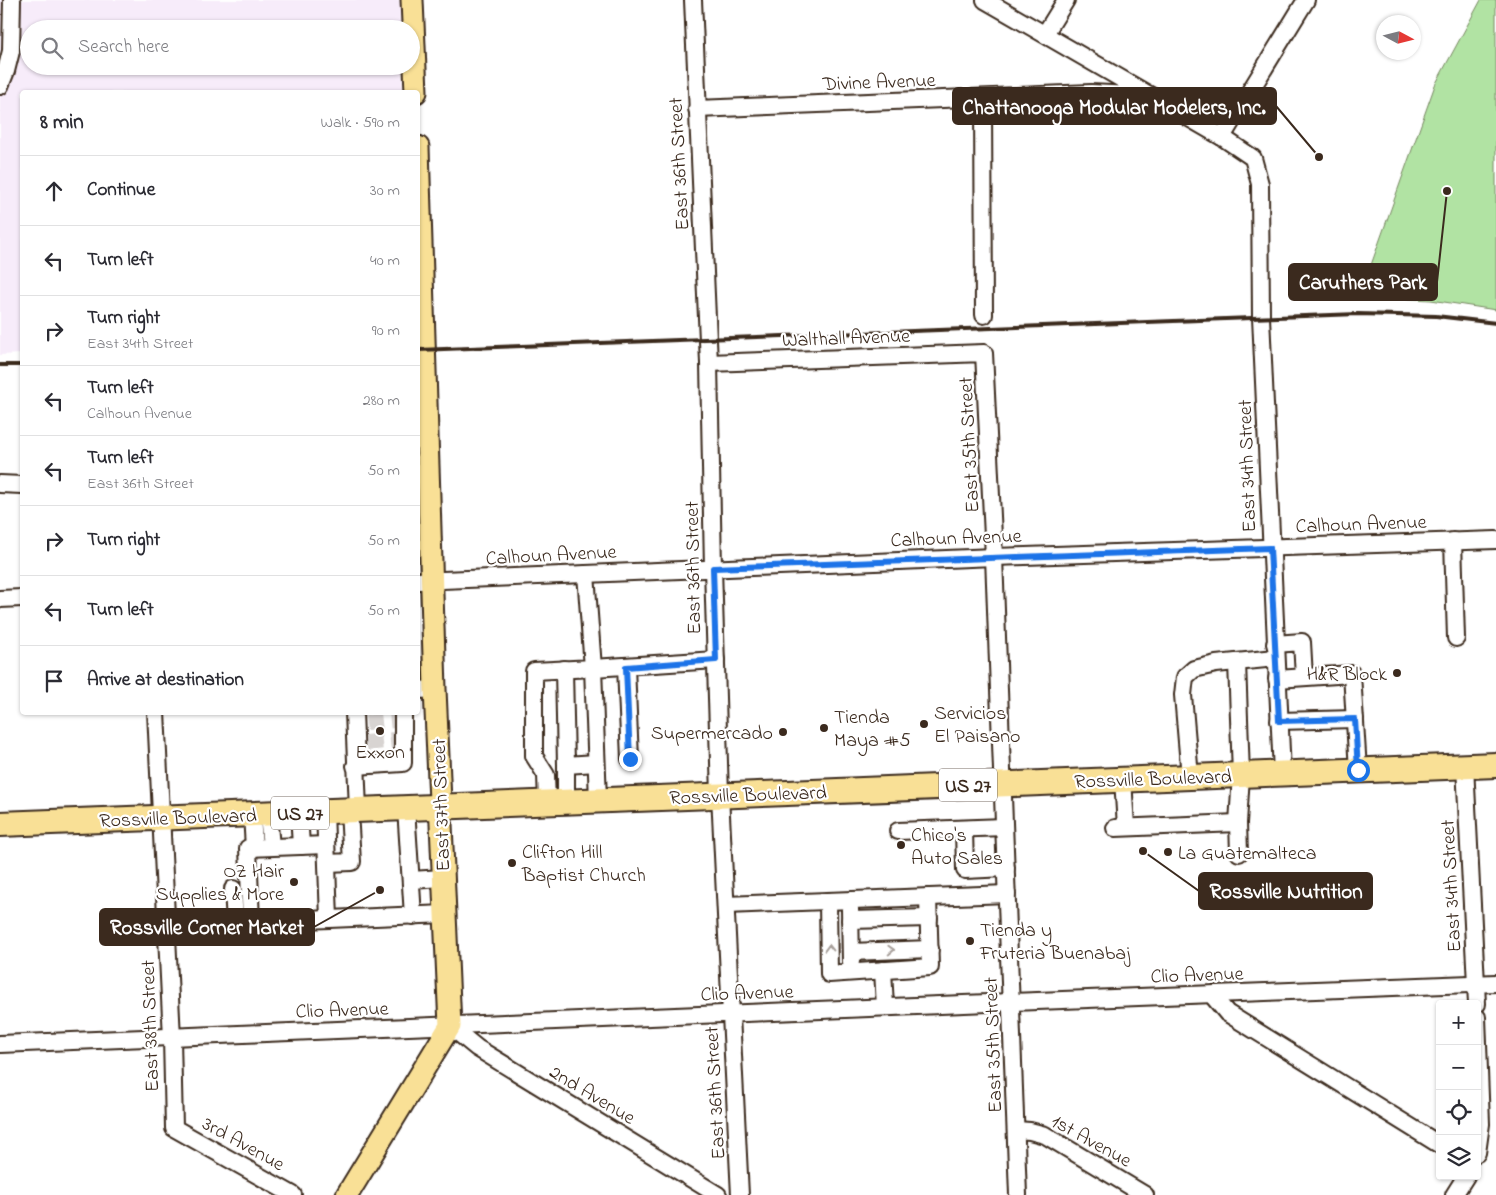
<!DOCTYPE html>
<meta charset="utf-8">
<style>
:root{--surface:#fff;--page:#f2f2f3;--text:#2b2b33;--muted:#7c7c81;--line:#e1e1e2}
body{margin:0;font-family:"Indie Flower",sans-serif;background:var(--page);color:var(--text)}
.controls{position:absolute;right:15px;bottom:15px;display:grid;overflow:hidden;border-radius:5px;box-shadow:0 1px 4px #0004}
.controls button{width:45px;height:45px;display:grid;place-items:center;padding:0;border:0;border-bottom:1px solid var(--line);background:var(--surface);color:var(--text);font:25px sans-serif}
.compass{position:absolute;left:1376px;top:15px;width:45px;height:45px;border-radius:50%;background:var(--surface);box-shadow:0 1px 4px #0004;rotate:97deg}
.stop{position:absolute;width:15px;height:15px;margin:-11px;border:4px solid #1a73e8;border-radius:50%;background:#fff}
.stop.end{background:#1a73e8;border-color:#fff;box-shadow:0 1px 5px #0008}
.list{margin:0;padding:0;list-style:none}
h2{display:flex;justify-content:space-between;align-items:center;height:65px;margin:0;padding:0 20px;font-size:21px}
h2 small{font-size:16px;font-weight:400;color:var(--muted)}
.list li{display:grid;grid-template-columns:32px 1fr auto;gap:15px;align-items:center;box-sizing:border-box;height:70px;padding:0 20px;border-top:1px solid var(--line)}
.list b{display:block;font-size:19px;white-space:nowrap}
.list p{margin:0;font-size:16px;white-space:nowrap;color:var(--muted)}
.list em{font-size:16px;font-style:normal;color:var(--muted)}
.icon{flex:none;width:28px;height:28px;fill:none;stroke:currentColor;stroke-width:2;stroke-linecap:round;stroke-linejoin:round}
.map{position:relative;flex:none;width:1496px;height:1195px;overflow:hidden}
.search{position:absolute;background:var(--surface);box-shadow:0 1px 4px #0004;left:20px;top:20px;width:400px;height:55px;display:flex;align-items:center;gap:12px;box-sizing:border-box;padding:0 18px;border-radius:28px;color:var(--muted);font-size:19px}
.panel{position:absolute;background:var(--surface);box-shadow:0 1px 4px #0004;left:20px;top:90px;width:400px;height:625px;border-radius:5px}
.map>svg:first-child{display:block}
</style>
<div class="map">
<svg width="1496" height="1195" viewBox="0 0 1496 1195">
<rect width="100%" height="100%" fill="#fff"/>
<filter id="ink" filterUnits="userSpaceOnUse"><feTurbulence type="fractalNoise" baseFrequency=".02" numOctaves="2"/><feDisplacementMap in="SourceGraphic" scale="10" xChannelSelector="R" yChannelSelector="G"/><feConvolveMatrix kernelMatrix="1 2 1 2 8 2 1 2 1" color-interpolation-filters="sRGB"/></filter>
<g filter="url(#ink)">
<polygon fill="#f7ecfa" points="0,0 400,0 401,29 29,29 29,66 402,66 403,92 22,92 22,354 0,355"/>
<polygon fill="#b1e3a3" stroke="#768660" points="1481,0 1496,0 1496,310 1431,300 1360,296 1435,85"/>
<g fill="none" stroke-linecap="round" stroke-linejoin="round">
<g stroke="#d8d4d2" stroke-width="16" stroke-dasharray="16 8" stroke-linecap="butt">
<polyline points="366,723 394,720"/>
<polyline points="366,743 394,740"/>
</g>
<defs>
<g id="minor">
<polyline points="693,0 709,363 713,568 720,795 740,1195"/>
<polyline points="985,0 1222,137 1253,158 1260,184 1261,317 1282,773"/>
<polyline points="1045,34 1066,0"/>
<polyline points="0,86 6,71 11,51 12,0"/>
<polyline points="983,99 984,315"/>
<polyline points="697,109 1091,93 1151,96"/>
<polyline points="1222,137 1306,0"/>
<polyline points="709,363 984,353 994,557 1018,1195"/>
<polyline points="0,484 22,485"/>
<polyline points="1453,541 1456,638"/>
<polyline points="418,581 994,557 1496,540"/>
<polyline points="0,599 22,598"/>
<polyline points="1275,644 1302,642 1304,677"/>
<polyline points="1237,662 1241,775 1238,823 1239,853"/>
<polyline points="626,667 630,759"/>
<polyline points="564,669 566,765 596,763"/>
<polyline points="1277,679 1352,674 1358,770"/>
<polyline points="418,690 435,689"/>
<polyline points="156,712 172,1038 174,1128 293,1195"/>
<polyline points="354,712 358,810"/>
<polyline points="1279,721 1355,719"/>
<polyline points="566,765 566,801"/>
<polyline points="355,766 403,763 403,712"/>
<polyline points="1465,766 1477,1004"/>
<polyline points="1190,777 1183,695 1185,677 1194,669 1216,664 1276,658"/>
<polyline points="1123,779 1126,827"/>
<polyline points="598,800 593,668 716,660"/>
<polyline points="547,802 546,775 534,756 534,671 593,668 586,574"/>
<polyline points="406,808 413,916"/>
<polyline points="325,811 329,919"/>
<polyline points="299,813 301,846"/>
<polyline points="252,814 254,848"/>
<polyline points="268,814 271,847"/>
<polyline points="1115,828 1238,823"/>
<polyline points="964,829 965,870 1006,868"/>
<polyline points="898,831 1004,827"/>
<polyline points="327,863 352,862 349,811"/>
<polyline points="411,880 443,878"/>
<polyline points="233,889 235,923"/>
<polyline points="828,901 829,974 930,967 928,897"/>
<polyline points="726,905 1007,894"/>
<polyline points="850,909 851,962"/>
<polyline points="850,920 929,918"/>
<polyline points="251,922 248,848 326,845"/>
<polyline points="166,926 445,914"/>
<polyline points="851,952 930,949"/>
<polyline points="883,970 885,1007"/>
<polyline points="1212,995 1227,1013 1440,1145"/>
<polyline points="1477,1017 1481,1124 1477,1153"/>
<polyline points="450,1026 477,1048 718,1195"/>
<polyline points="0,1044 1012,1002 1496,983"/>
<polyline points="1016,1130 1030,1131 1045,1135 1145,1195"/>
<polyline points="1454,1195 1466,1176"/>
</g>
<g id="major">
<polyline points="412,0 416,92"/>
<polyline points="347,1195 450,1026 435,689 418,147"/>
</g>
<polyline id="highway" points="0,824 1496,765"/>
</defs>
<use href="#minor" stroke="#3b2a1e" stroke-width="20"/>
<use href="#major" stroke="#3b2a1e" stroke-width="25"/>
<use href="#highway" stroke="#3b2a1e" stroke-width="28"/>
<use href="#minor" stroke="#fff" stroke-width="16"/>
<use href="#major" stroke="#f9e096" stroke-width="21"/>
<use href="#highway" stroke="#f9e096" stroke-width="24"/>
<g stroke="#3b2a1e" stroke-width="4">
<polyline points="418,350 1358,314 1436,316 1496,323"/>
<polyline points="0,365 22,365"/>
</g>
</g>
<defs><path id="oneway-chevron" d="M-2-3.5L2.5 0L-2 3.5" fill="none" stroke-width="1.6" stroke-linecap="round" stroke-linejoin="round" transform="scale(1.25)"/></defs>
<g stroke="#a79f9a">
<use href="#oneway-chevron" transform="translate(829 948) rotate(-91)"/>
<use href="#oneway-chevron" transform="translate(891 950) rotate(-2)"/>
</g>
</g>
<g fill="none" stroke-linecap="round" stroke-linejoin="round" filter="url(#ink)">
<polyline stroke="#1a73e8" stroke-width="6" points="630,759 626,667 716,660 713,568 1270,548 1279,721 1355,719 1358,770"/>
</g>
<g fill="#3b2a1e" stroke="#fff" stroke-width="2">
<circle cx="1397" cy="673" r="5"/>
<circle cx="924" cy="724" r="5"/>
<circle cx="824" cy="728" r="5"/>
<circle cx="380" cy="731" r="5"/>
<circle cx="783" cy="732" r="5"/>
<circle cx="901" cy="845" r="5"/>
<circle cx="1168" cy="852" r="5"/>
<circle cx="512" cy="863" r="5"/>
<circle cx="294" cy="882" r="5"/>
<circle cx="970" cy="941" r="5"/>
</g>
<g text-anchor="middle" stroke-width="4.5" stroke-linejoin="round" paint-order="stroke">
<g fill="#fff" stroke="#766a62" stroke-width="1">
<rect x="939" y="768.5" width="58" height="33" rx="4"/>
<rect x="271" y="796.5" width="58" height="33" rx="4"/>
</g>
<g font-size="19" font-weight="bold" fill="#3b2a1e">
<text x="968" y="792">US 27</text>
<text x="300" y="820">US 27</text>
</g>
<g font-size="20" fill="#3b2a1e" stroke="#fff">
<text transform="translate(879 81) rotate(-2)" y="7">Divine Avenue</text>
<text transform="translate(678 164) rotate(-93)" y="7">East 36th Street</text>
<text transform="translate(846 337) rotate(-2)" y="7">Walthall Avenue</text>
<text transform="translate(968 445) rotate(-93)" y="7">East 35th Street</text>
<text transform="translate(1246 466) rotate(-92)" y="7">East 34th Street</text>
<text transform="translate(1361 523) rotate(-2)" y="7">Calhoun Avenue</text>
<text transform="translate(956 537) rotate(-2)" y="7">Calhoun Avenue</text>
<text transform="translate(551 554) rotate(-3)" y="7">Calhoun Avenue</text>
<text transform="translate(692 568) rotate(-91)" y="7">East 36th Street</text>
<text transform="translate(1153 778) rotate(-2)" y="7">Rossville Boulevard</text>
<text transform="translate(748 794) rotate(-2)" y="7">Rossville Boulevard</text>
<text transform="translate(440 805) rotate(-92)" y="7">East 37th Street</text>
<text transform="translate(178 817) rotate(-2)" y="7">Rossville Boulevard</text>
<text transform="translate(1450 886) rotate(-93)" y="7">East 34th Street</text>
<text transform="translate(1197 974) rotate(-2)" y="7">Clio Avenue</text>
<text transform="translate(747 992) rotate(-2)" y="7">Clio Avenue</text>
<text transform="translate(342 1009) rotate(-2)" y="7">Clio Avenue</text>
<text transform="translate(149 1026) rotate(-92)" y="7">East 38th Street</text>
<text transform="translate(992 1045) rotate(-92)" y="7">East 35th Street</text>
<text transform="translate(714 1093) rotate(-93)" y="7">East 36th Street</text>
<text transform="translate(593 1094) rotate(31)" y="7">2nd Avenue</text>
<text transform="translate(1092 1140) rotate(29)" y="7">1st Avenue</text>
<text transform="translate(244 1143) rotate(29)" y="7">3rd Avenue</text>
</g>
<g font-size="20" fill="#3b2a1e" stroke="#fff" text-anchor="start">
<text x="1387" y="680" text-anchor="end">H&amp;R Block</text>
<text x="934" y="719">Servicios<tspan x="934" dy="23">El Paisano</tspan></text>
<text x="834" y="723">Tienda<tspan x="834" dy="23">Maya #5</tspan></text>
<text x="773" y="739" text-anchor="end">Supermercado</text>
<text x="380" y="758" text-anchor="middle">Exxon</text>
<text x="911" y="841">Chico's<tspan x="911" dy="23">Auto Sales</tspan></text>
<text x="522" y="858">Clifton Hill<tspan x="522" dy="23">Baptist Church</tspan></text>
<text x="1178" y="859">La Guatemalteca</text>
<text x="284" y="877" text-anchor="end">OZ Hair<tspan x="284" dy="23">Supplies &amp; More</tspan></text>
<text x="980" y="936">Tienda y<tspan x="980" dy="23">Fruteria Buenabaj</tspan></text>
</g>
</g>
<path fill="none" stroke="#3b2a1e" stroke-width="2" d="M1319 157L1276 106M1447 191L1437 282M1143 851L1199 891M380 890L314 927"/>
<g fill="#3b2a1e" stroke="#fff" stroke-width="2">
<circle cx="1319" cy="157" r="5"/>
<circle cx="1447" cy="191" r="5"/>
<circle cx="1143" cy="851" r="5"/>
<circle cx="380" cy="890" r="5"/>
</g>
<g fill="#3b2a1e" stroke="#3b2a1e" stroke-width="2">
<rect x="953" y="88" width="323" height="36" rx="5"/>
<rect x="1289" y="264" width="148" height="36" rx="5"/>
<rect x="1199" y="873" width="173" height="36" rx="5"/>
<rect x="100" y="909" width="214" height="36" rx="5"/>
</g>
<g font-size="21" text-anchor="middle" font-weight="bold" fill="#fff">
<text x="1114" y="114">Chattanooga Modular Modelers, Inc.</text>
<text x="1363" y="289">Caruthers Park</text>
<text x="1286" y="898">Rossville Nutrition</text>
<text x="207" y="934">Rossville Corner Market</text>
</g>
</svg>
<div class="controls">
<button>+</button>
<button>−</button>
<button><svg class="icon" aria-label="locate" viewBox="0 0 24 24"><circle cx="12" cy="12" r="6"/><path d="M12 2v4M12 18v4M2 12h4M18 12h4"/></svg></button>
<button><svg class="icon" aria-label="layers" viewBox="0 0 24 24"><path d="M12 4l9 5-9 5-9-5zM3 14l9 5 9-5"/></svg></button>
</div>
<svg class="compass" viewBox="-18 -18 36 36"><path d="M0-13l5 13h-10z" fill="#e53935"/><path d="M0 13l5-13h-10z" fill="#7c7c81"/></svg>
<div class="stop" style="left:1358px;top:770px"></div>
<div class="stop end" style="left:630px;top:759px"></div>
<div class="search"><svg class="icon" aria-label="search" viewBox="0 0 24 24"><circle cx="10" cy="10" r="6"/><path d="M15 15l6 6"/></svg>Search here</div>
<section class="panel">
<h2>8 min<small>Walk · 590 m</small></h2>
<ul class="list">
<li><svg class="icon" aria-label="ahead" viewBox="0 0 24 24"><path d="M12 20V5M6 11l6-6 6 6"/></svg><div><b>Continue</b></div><em>30 m</em></li>
<li><svg class="icon" aria-label="left" viewBox="0 0 24 24"><path d="M17 20v-9H6M10 6l-5 5 5 5"/></svg><div><b>Turn left</b></div><em>40 m</em></li>
<li><svg class="icon" aria-label="right" viewBox="0 0 24 24"><path d="M7 20v-9h11M14 6l5 5-5 5"/></svg><div><b>Turn right</b><p>East 34th Street</p></div><em>90 m</em></li>
<li><svg class="icon" aria-label="left" viewBox="0 0 24 24"><path d="M17 20v-9H6M10 6l-5 5 5 5"/></svg><div><b>Turn left</b><p>Calhoun Avenue</p></div><em>280 m</em></li>
<li><svg class="icon" aria-label="left" viewBox="0 0 24 24"><path d="M17 20v-9H6M10 6l-5 5 5 5"/></svg><div><b>Turn left</b><p>East 36th Street</p></div><em>50 m</em></li>
<li><svg class="icon" aria-label="right" viewBox="0 0 24 24"><path d="M7 20v-9h11M14 6l5 5-5 5"/></svg><div><b>Turn right</b></div><em>50 m</em></li>
<li><svg class="icon" aria-label="left" viewBox="0 0 24 24"><path d="M17 20v-9H6M10 6l-5 5 5 5"/></svg><div><b>Turn left</b></div><em>50 m</em></li>
<li><svg class="icon" aria-label="arrive" viewBox="0 0 24 24"><path d="M6 21V4h12l-3 4 3 4H6"/></svg><div><b>Arrive at destination</b></div></li>
</ul>
</section>
</div>
